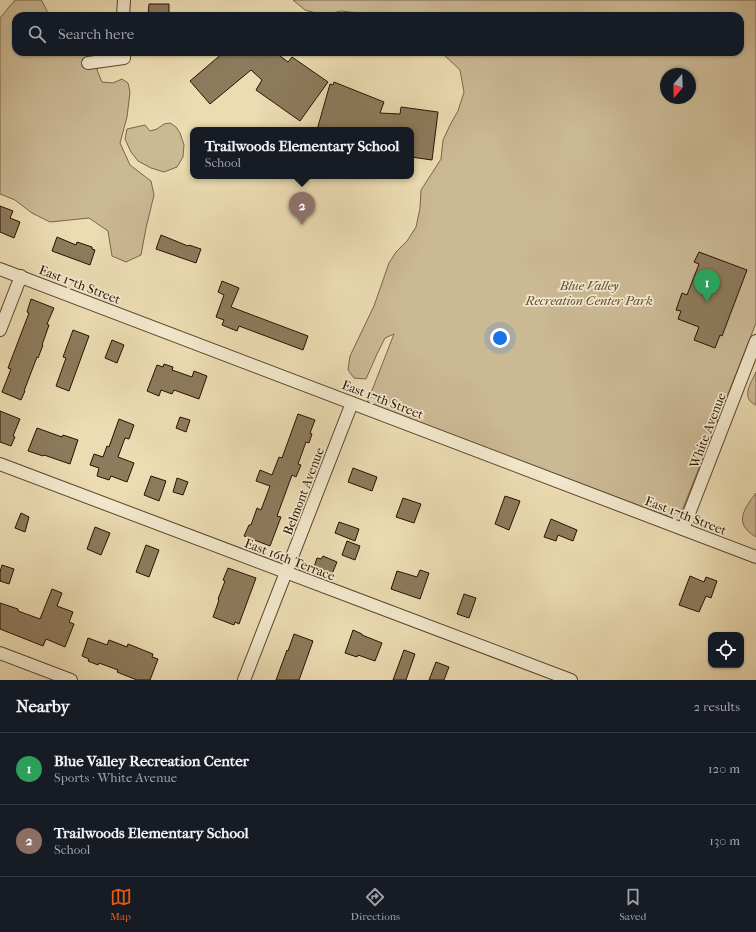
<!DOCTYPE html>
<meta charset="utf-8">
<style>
:root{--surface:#171b24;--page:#242831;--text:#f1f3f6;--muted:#9ea1a6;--line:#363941;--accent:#ea580c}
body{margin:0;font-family:"IM FELL French Canon",serif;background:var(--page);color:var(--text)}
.controls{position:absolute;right:12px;bottom:12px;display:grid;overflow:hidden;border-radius:8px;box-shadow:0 1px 3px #0004}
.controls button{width:36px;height:36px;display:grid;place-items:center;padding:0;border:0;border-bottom:1px solid var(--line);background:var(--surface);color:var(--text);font:20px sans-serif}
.compass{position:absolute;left:660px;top:68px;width:36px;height:36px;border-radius:50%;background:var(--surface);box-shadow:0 1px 3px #0004;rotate:199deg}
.you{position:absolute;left:500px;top:338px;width:14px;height:14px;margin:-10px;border:3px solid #fff;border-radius:50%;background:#1a73e8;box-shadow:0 0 0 6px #1a73e833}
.badge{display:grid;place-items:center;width:26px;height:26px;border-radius:50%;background:var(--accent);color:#fff;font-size:13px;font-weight:700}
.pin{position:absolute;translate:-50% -33px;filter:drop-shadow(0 1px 2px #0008)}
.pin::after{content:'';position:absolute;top:21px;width:14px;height:12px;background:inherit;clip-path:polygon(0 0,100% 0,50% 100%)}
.popup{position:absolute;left:190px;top:127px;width:224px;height:52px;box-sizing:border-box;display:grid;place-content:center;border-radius:8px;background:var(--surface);filter:drop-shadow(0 1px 3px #0005);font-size:13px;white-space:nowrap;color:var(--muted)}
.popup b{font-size:15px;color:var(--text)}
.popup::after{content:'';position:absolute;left:50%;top:100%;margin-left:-8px;border:8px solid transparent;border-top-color:var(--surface)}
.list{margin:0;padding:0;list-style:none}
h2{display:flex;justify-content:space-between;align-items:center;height:52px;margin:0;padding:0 16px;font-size:17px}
h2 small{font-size:13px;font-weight:400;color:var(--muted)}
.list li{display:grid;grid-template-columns:26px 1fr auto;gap:12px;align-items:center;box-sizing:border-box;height:72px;padding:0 16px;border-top:1px solid var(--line)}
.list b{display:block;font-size:15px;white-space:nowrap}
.list p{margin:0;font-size:13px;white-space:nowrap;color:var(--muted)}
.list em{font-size:13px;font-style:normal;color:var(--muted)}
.icon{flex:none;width:22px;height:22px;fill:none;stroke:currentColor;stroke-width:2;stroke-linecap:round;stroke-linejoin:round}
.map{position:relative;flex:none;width:756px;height:680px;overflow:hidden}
.search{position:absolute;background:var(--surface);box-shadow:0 1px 3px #0004;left:12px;right:12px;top:12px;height:44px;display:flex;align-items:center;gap:10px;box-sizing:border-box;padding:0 14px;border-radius:12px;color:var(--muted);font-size:15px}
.sheet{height:196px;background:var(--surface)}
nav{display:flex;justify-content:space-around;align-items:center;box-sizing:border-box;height:56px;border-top:1px solid var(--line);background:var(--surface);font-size:11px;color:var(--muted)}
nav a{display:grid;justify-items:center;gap:2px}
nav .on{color:var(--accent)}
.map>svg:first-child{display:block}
</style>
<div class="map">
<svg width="756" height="680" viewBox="0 0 756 680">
<rect width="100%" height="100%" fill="#ecdcb2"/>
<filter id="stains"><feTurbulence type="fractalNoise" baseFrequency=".005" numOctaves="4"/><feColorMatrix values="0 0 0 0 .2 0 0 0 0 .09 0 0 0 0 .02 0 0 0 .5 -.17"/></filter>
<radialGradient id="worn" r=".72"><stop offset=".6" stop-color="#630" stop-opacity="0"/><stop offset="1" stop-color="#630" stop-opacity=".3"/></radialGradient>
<g fill="#cbb994" stroke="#79654a" fill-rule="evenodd">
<polygon points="15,0 40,0 42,1 49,15 49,16 16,16 16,52 102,52 97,70 102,82 113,83 122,79 128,83 130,92 127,117 120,143 130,165 151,181 154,195 146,228 141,255 126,262 112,256 108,231 89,218 50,222 32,213 15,200 0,194 0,18"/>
<path d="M293 0H756V323L680 516 675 519 367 403 394 334 385 338 377 354 366 379 354 378 348 370 350 356 374 306 389 263 396 252 407 241 416 227 420 208 421 190 441 159 443 140 451 123 458 111 464 92 460 70 441 52H740V16H375L369 14 341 11 323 15 305 10ZM666 74H690V98H666Z"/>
<polygon points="170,123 176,127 180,133 184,145 183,157 177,167 164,172 151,168 138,161 131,152 125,139 127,129 145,125 150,131 157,129 164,124"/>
<path d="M756 372V405C740 398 751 383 756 372Z"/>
<path d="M756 493V537C753 535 750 533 748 531 735 519 748 504 756 493Z"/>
</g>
<g fill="#8d7b5d" stroke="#271100">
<polygon points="149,4 169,4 169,16 148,16"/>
<polygon points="224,52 275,52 288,62 292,57 328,82 300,121 256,90 262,80 251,70 210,104 190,81"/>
<polygon points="334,82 384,102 380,113 400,114 401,107 438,112 432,160 411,157 411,130 317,130 330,84 333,85"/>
<polygon points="0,206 13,211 10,218 20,222 14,238 0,232"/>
<polygon points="161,235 188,246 189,245 201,249 196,263 156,249"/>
<polygon points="57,237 76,245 77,242 92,247 92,249 95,250 90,265 52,251"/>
<polygon points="699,252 747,270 722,336 720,335 715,348 694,340 699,327 678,319 681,311 676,310 682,293 687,295 699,264 694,262"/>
<polygon points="222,281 239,288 231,307 308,336 303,350 239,326 237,331 222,325 224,320 216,317 224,295 218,292"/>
<polygon points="31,299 54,308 47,324 49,325 42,345 43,345 38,358 37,357 24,391 25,391 21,400 2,392 11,369 8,368 29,313 27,312"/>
<polygon points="73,330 89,336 69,391 56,386 66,358 63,357"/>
<polygon points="112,340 124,345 117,363 105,358"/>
<polygon points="164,364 173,367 172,370 192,377 194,371 207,376 199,399 174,390 172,394 161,390 159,396 147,391 157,365 163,367"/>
<polygon points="0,411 20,419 13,436 15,437 11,446 0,442"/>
<polygon points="298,414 315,420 310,433 312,434 309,443 306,442 298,464 301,465 296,477 292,475 277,516 281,517 270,546 244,536 249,525 251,525 257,508 261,510 270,486 256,481 260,470 272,475 279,457 282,458"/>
<polygon points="180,417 190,420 186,432 176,428"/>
<polygon points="119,419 134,425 129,439 125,438 118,457 134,463 127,482 111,476 109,480 97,476 99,468 90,465 94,454 103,457 107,446 109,447"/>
<polygon points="37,428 62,437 63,435 78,440 70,464 44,455 43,456 28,451"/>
<polygon points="353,468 377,477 372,491 348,482"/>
<polygon points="151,476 166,481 159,501 144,495"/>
<polygon points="177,478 188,482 183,495 173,492"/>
<polygon points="505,496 520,501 509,530 495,524"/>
<polygon points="403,498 421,504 414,523 396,517"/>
<polygon points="21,513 29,517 25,532 15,528"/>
<polygon points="551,519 577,530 573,541 558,535 556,541 544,537"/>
<polygon points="339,522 359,529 355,541 335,533"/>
<polygon points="95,527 110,533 101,555 87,549"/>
<polygon points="347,541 360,546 355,560 342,555"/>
<polygon points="146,545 159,550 149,577 136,572"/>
<polygon points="323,556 337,562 332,574 314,567 317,558 321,559"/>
<polygon points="2,565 14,569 9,584 0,581 0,572"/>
<polygon points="228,568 256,578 239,624 235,622 234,625 213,617 219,600 218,599 225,581 223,580"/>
<polygon points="420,570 429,573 420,599 391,589 397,571 417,577"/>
<polygon points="690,576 704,582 706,577 717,581 711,598 706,596 699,612 679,605"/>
<polygon points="52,589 62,593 57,606 73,612 69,622 74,624 65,647 46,639 43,646 0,629 0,603 18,609 18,611 40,619"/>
<polygon points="464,594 476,598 469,618 457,614"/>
<polygon points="353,630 362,634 362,635 382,643 375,661 358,655 357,657 345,653"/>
<polygon points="294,634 313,641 299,680 276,680 287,650 288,651"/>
<polygon points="88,638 107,645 109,640 127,647 128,644 153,654 152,657 158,659 150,680 137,680 117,672 118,670 99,663 98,665 88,661 89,659 82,656"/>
<polygon points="404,650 415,654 406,680 393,680"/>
<polygon points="436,662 449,667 444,680 429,680"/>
</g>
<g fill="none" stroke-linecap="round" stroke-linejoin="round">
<defs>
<g id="minor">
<polyline points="123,16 124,0"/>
<polyline points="88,63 124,58 124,52"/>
<polyline points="0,269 756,557"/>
<polyline points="0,330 21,276"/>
<polyline points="0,464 571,680"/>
<polyline points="683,529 756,341"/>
<polyline points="0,653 71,680"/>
<polyline points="244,680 352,403"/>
</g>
</defs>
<use href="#minor" stroke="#58442c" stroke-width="14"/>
<use href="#minor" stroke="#f3e8cd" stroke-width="12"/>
</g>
<g text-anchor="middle" stroke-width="3.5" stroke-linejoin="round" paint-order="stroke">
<g font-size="13" fill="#271100" stroke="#f3e8cd">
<text transform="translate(80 284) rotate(21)" y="5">East 17th Street</text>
<text transform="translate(383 399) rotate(21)" y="5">East 17th Street</text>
<text transform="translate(707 430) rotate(-69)" y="5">White Avenue</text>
<text transform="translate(303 491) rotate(-69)" y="5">Belmont Avenue</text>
<text transform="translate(686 515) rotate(21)" y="5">East 17th Street</text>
<text transform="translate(290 559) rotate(21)" y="5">East 16th Terrace</text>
</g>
<g font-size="13" font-style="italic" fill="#604c34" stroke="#f3e8cd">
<text x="589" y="290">Blue Valley<tspan x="589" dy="15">Recreation Center Park</tspan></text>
</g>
</g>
<rect width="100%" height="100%" filter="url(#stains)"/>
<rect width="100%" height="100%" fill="url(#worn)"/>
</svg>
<div class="controls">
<button><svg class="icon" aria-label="locate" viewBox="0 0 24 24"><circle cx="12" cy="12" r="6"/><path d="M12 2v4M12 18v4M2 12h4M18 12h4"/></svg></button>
</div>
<svg class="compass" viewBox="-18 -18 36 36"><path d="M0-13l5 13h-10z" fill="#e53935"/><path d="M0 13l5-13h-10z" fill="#9ea1a6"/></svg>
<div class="you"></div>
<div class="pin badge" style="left:707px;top:302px;background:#2e9e5b">1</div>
<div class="pin badge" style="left:302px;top:225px;background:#8d6e63">2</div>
<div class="popup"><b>Trailwoods Elementary School</b>School</div>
<div class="search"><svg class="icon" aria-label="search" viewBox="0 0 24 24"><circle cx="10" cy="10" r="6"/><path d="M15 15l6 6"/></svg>Search here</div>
</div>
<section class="sheet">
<h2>Nearby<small>2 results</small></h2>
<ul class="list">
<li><span class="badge" style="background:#2e9e5b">1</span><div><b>Blue Valley Recreation Center</b><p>Sports · White Avenue</p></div><em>120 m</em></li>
<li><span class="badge" style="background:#8d6e63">2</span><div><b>Trailwoods Elementary School</b><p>School</p></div><em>130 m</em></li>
</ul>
</section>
<nav>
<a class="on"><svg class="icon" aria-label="map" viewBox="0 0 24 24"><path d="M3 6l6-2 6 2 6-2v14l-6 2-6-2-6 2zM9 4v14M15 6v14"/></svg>Map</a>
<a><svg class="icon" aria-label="directions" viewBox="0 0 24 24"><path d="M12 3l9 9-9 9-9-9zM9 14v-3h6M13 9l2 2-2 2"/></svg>Directions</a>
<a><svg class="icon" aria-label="saved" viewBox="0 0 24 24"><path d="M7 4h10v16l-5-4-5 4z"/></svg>Saved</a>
</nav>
